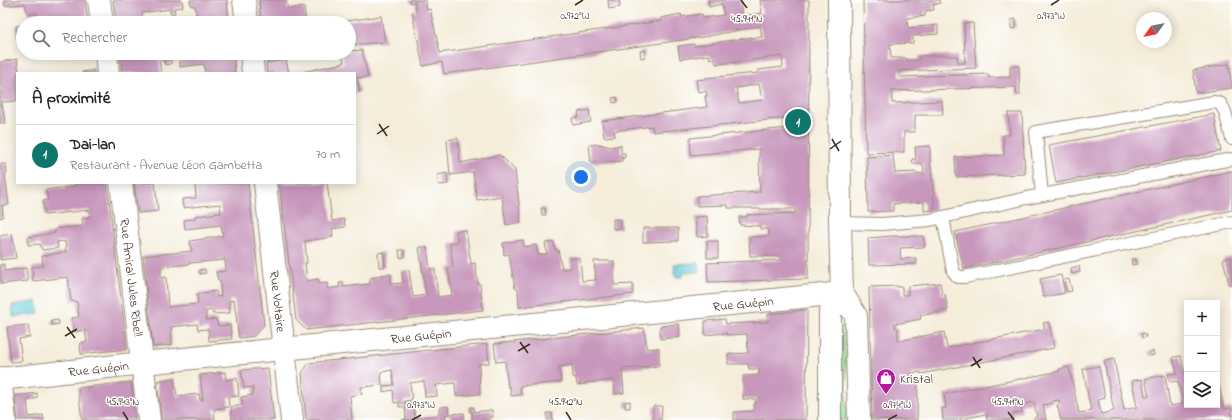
<!DOCTYPE html>
<html lang="fr">
<meta charset="utf-8">
<style>
:root{--surface:#fff;--page:#f6f6f6;--text:#202124;--muted:#757577;--line:#e0e0e0;--accent:#0f766e}
body{margin:0;font-family:"Indie Flower",sans-serif;background:var(--page);color:var(--text)}
.controls{position:absolute;right:12px;bottom:12px;display:grid;overflow:hidden;border-radius:0px;box-shadow:0 2px 10px #0003}
.controls button{width:36px;height:36px;display:grid;place-items:center;padding:0;border:0;border-bottom:1px solid var(--line);background:var(--surface);color:var(--text);font:20px sans-serif}
.compass{position:absolute;left:1136px;top:12px;width:36px;height:36px;border-radius:50%;background:var(--surface);box-shadow:0 2px 10px #0003;rotate:237deg}
.you{position:absolute;left:581px;top:177px;width:14px;height:14px;margin:-10px;border:3px solid #fff;border-radius:50%;background:#1a73e8;box-shadow:0 0 0 6px #1a73e833}
.badge{display:grid;place-items:center;width:26px;height:26px;border-radius:50%;background:var(--accent);color:#fff;font-size:13px;font-weight:700}
.pin{position:absolute;translate:-50% -50%;border:2px solid #fff;box-shadow:0 1px 4px #0006}
.list{margin:0;padding:0;list-style:none}
h2{display:flex;justify-content:space-between;align-items:center;height:52px;margin:0;padding:0 16px;font-size:17px}
h2 small{font-size:13px;font-weight:400;color:var(--muted)}
.list li{display:grid;grid-template-columns:26px 1fr auto;gap:12px;align-items:center;box-sizing:border-box;height:60px;padding:0 16px;border-top:1px solid var(--line)}
.list b{display:block;font-size:15px;white-space:nowrap}
.list p{margin:0;font-size:13px;white-space:nowrap;color:var(--muted)}
.list em{font-size:13px;font-style:normal;color:var(--muted)}
.icon{flex:none;width:22px;height:22px;fill:none;stroke:currentColor;stroke-width:2;stroke-linecap:round;stroke-linejoin:round}
.map{position:relative;flex:none;width:1232px;height:420px;overflow:hidden}
.search{position:absolute;background:var(--surface);box-shadow:0 2px 10px #0003;left:16px;top:16px;width:340px;height:44px;display:flex;align-items:center;gap:10px;box-sizing:border-box;padding:0 14px;border-radius:22px;color:var(--muted);font-size:15px}
.panel{position:absolute;background:var(--surface);box-shadow:0 2px 10px #0003;left:16px;top:72px;width:340px;height:112px;border-radius:0px}
.map>svg:first-child{display:block}
</style>
<div class="map">
<svg width="1232" height="420" viewBox="0 0 1232 420">
<rect width="100%" height="100%" fill="#fff"/>
<filter id="ink" filterUnits="userSpaceOnUse"><feTurbulence type="fractalNoise" baseFrequency=".025" numOctaves="2"/><feDisplacementMap in="SourceGraphic" scale="8" xChannelSelector="R" yChannelSelector="G"/><feConvolveMatrix kernelMatrix="1 2 1 2 8 2 1 2 1" color-interpolation-filters="sRGB"/></filter>
<filter id="wash" filterUnits="userSpaceOnUse"><feTurbulence type="fractalNoise" baseFrequency=".012" numOctaves="4" result="noise"/><feDisplacementMap in="SourceGraphic" scale="16" xChannelSelector="R" yChannelSelector="G"/><feGaussianBlur stdDeviation="0.9" result="paint"/><feColorMatrix in="noise" values="0 0 0 0 0 0 0 0 0 0 0 0 0 0 0 0 0 1.4 0 .05"/><feComposite in="paint" operator="in"/></filter>
<g filter="url(#wash)">
<rect width="100%" height="100%" fill="#f5edda"/>
<polygon fill="#96dd97" stroke="#68845a" points="835,326 845,326 847,420 836,420"/>
<g fill="#5ec9d8" stroke="#4c7a7b">
<polygon points="699,263 700,272 683,273 683,277 675,277 674,264"/>
<polygon points="37,301 39,314 13,317 12,305"/>
</g>
<g id="blocks">
<g fill="#c797bc" fill-rule="evenodd">
<polygon points="4,0 85,0 88,23 38,23 36,13 28,14 25,4 5,6"/>
<polygon points="113,0 182,0 183,7 174,8 175,13 171,14 170,9 142,13 143,23 116,23"/>
<polygon points="190,0 227,0 229,23 171,23 171,22 197,19 195,6 191,6"/>
<polygon points="259,0 286,0 288,9 304,7 306,23 261,23"/>
<path d="M410 0H425L427 10 430 9 440 53 661 21V18L681 14 682 17 702 14 703 18 724 15 722 4 709 7 708 0H740L742 16 762 13 760 0H809L808 279 708 282 707 263 781 260V256H750L749 237 769 236 768 229H760V226L740 225 739 217H747V215L796 213 795 209H752V208H728V205L697 206V196L760 192 759 149 691 155 690 138 788 128 787 118 653 132 652 126 614 131 615 136 604 137 602 121 707 107 705 96H707L706 91 698 92 696 80 705 79V78L758 73V70L783 67 782 56 738 62 716 64 715 58 710 59 709 55 680 59 678 46 694 44V46L752 37V38L762 37 760 26 703 37 444 74 442 62 423 66 412 12 416 11 415 2 410 3ZM759 84 762 100 739 103 736 88Z"/>
<polygon points="608,0 619,0 620,7 609,9"/>
<polygon points="863,0 939,0 940,3 933,5 934,10 925,11 925,16 907,18 908,28 938,25 938,34 913,36 913,43 890,44 891,58 906,58 906,60 919,60 919,56 948,55 949,56 957,56 958,63 965,63 964,23 973,23 976,68 899,71 899,77 988,74 989,78 1010,77 1010,66 1019,66 1020,95 1017,95 1016,87 892,91 892,103 942,101 943,115 915,115 915,132 904,132 904,152 866,153"/>
<polygon points="381,16 385,42 349,45 349,23 339,22"/>
<polygon points="1016,19 1016,28 1011,29 1011,20"/>
<polygon points="23,25 23,37 17,38 16,26"/>
<polygon points="362,50 368,77 357,78 360,92 355,93 355,73 298,73 344,63 342,53 349,53 349,51"/>
<polygon points="645,50 645,57 641,58 640,51"/>
<polygon points="35,53 56,53 56,54 36,56"/>
<polygon points="119,53 165,53 166,59 171,59 171,64 165,65 164,60 159,60 161,73 122,73"/>
<polygon points="174,53 233,53 235,73 205,73 204,64 180,67 180,58 175,59"/>
<polygon points="17,59 19,73 17,73 17,101 2,102 5,123 0,123 0,62"/>
<polygon points="286,60 289,73 267,73 266,63"/>
<polygon points="1229,64 1232,88 1196,93 1193,70"/>
<polygon points="94,70 94,73 82,73 82,72"/>
<polygon points="617,97 618,102 613,103 612,98"/>
<polygon points="589,110 591,122 573,125 572,118 579,117 578,112"/>
<polygon points="1008,113 1022,113 1025,174 956,177 955,157 1004,155 1003,135 1010,135"/>
<polygon points="1214,114 1221,151 1056,183 1049,145"/>
<polygon points="458,138 460,163 500,155 515,170 521,222 506,225 502,196 477,200 473,172 450,175 447,140"/>
<polygon points="599,144 611,147 621,145 621,153 625,153 625,157 622,158 622,161 591,163 589,145"/>
<polygon points="930,146 930,158 935,210 924,211 924,202 893,204 893,211 868,212 867,157 893,155 895,173 916,172 916,173 924,174 923,164 913,164 912,159 916,159 915,147"/>
<polygon points="0,164 6,164 7,173 5,174 9,205 2,205 3,217 0,218"/>
<polygon points="1232,171 1232,210 964,269 955,232"/>
<polygon points="447,173 448,184 439,185 437,175"/>
<polygon points="74,183 107,183 127,349 81,354 80,343 87,342 85,330 74,332 72,318 79,317 77,302 71,301 68,277 33,281 32,267 43,266 42,256 66,252 65,241 57,242 58,248 42,250 40,244 28,245 28,237 55,233 55,229 83,226 82,218 90,217 89,210 45,215 43,201 48,200 46,190 75,186"/>
<polygon points="134,183 155,183 158,211 138,213"/>
<path d="M191 183H248L264 325 254 336 239 338 234 300 229 301 230 313 213 314 212 310 206 311V320L216 319 218 326 230 325 232 339 209 341 208 329 198 330 197 324 171 327 172 345 153 347 143 256 192 251 190 241 223 236 221 225 185 229 184 220 195 219V216L221 213 220 204 183 208 182 199 196 198 195 184 191 185ZM225 260 226 271 216 272 218 280H220L221 296 217 297 216 291 197 294 198 304 168 307 166 277 161 278V267L190 264 189 263Z"/>
<polygon points="279,183 327,183 332,221 344,219 345,227 332,229 333,237 305,241 307,263 305,263 307,281 318,279 319,284 327,283 328,289 340,287 339,283 343,283 343,287 370,284 370,278 380,276 380,275 391,274 391,284 403,283 402,271 409,270 413,297 426,295 419,247 427,247 430,269 435,269 438,297 452,295 448,268 453,267 450,243 458,242 456,231 466,230 471,264 475,263 478,284 480,284 483,310 306,330 296,320"/>
<polygon points="541,208 545,208 546,215 542,215"/>
<polygon points="707,216 708,236 697,237 695,217"/>
<rect x="613" y="219" width="8" height="10"/>
<polygon points="643,228 678,228 678,241 643,242"/>
<polygon points="12,234 16,258 0,260 0,236"/>
<polygon points="892,236 923,236 925,247 900,248 901,259 916,258 917,264 869,265 868,238"/>
<polygon points="523,240 524,247 536,245 538,255 547,254 545,243 554,242 555,250 558,250 562,269 571,268 570,258 580,258 582,281 596,280 594,261 614,261 614,285 633,284 633,294 519,307 518,289 515,288 509,254 504,255 503,243"/>
<rect x="707" y="241" width="11" height="17"/>
<polygon points="399,250 404,250 405,257 400,258"/>
<polygon points="384,252 385,267 379,267 378,253"/>
<polygon points="1232,257 1232,284 1229,284 1223,259"/>
<polygon points="1131,259 1136,259 1137,264 1132,265"/>
<polygon points="4,264 4,271 26,268 28,281 1,284 0,265"/>
<polygon points="1079,266 1080,272 1072,274 1071,268"/>
<polygon points="205,269 206,273 200,274 199,270"/>
<polygon points="1061,275 1065,293 1043,297 1040,279"/>
<polygon points="1069,279 1072,291 1067,292 1064,280"/>
<polygon points="940,283 942,295 945,294 948,310 920,316 921,319 895,324 895,328 898,328 898,341 944,332 947,348 1045,329 1043,323 1049,322 1054,348 921,374 921,372 911,374 912,382 918,381 917,420 872,420 869,287 898,286 898,287 902,287 902,295 908,295 908,286"/>
<polygon points="807,310 806,420 734,420 734,412 754,411 754,404 756,404 755,399 743,399 743,376 759,375 759,369 749,369 748,364 728,364 728,354 748,353 747,334 727,335 726,333 705,335 705,321 725,319 726,324 768,322 768,314"/>
<polygon points="58,320 59,324 52,325 51,321"/>
<polygon points="679,324 680,337 660,339 660,326"/>
<polygon points="28,325 30,337 19,339 22,361 11,362 7,327"/>
<polygon points="644,328 647,349 659,348 659,366 622,369 624,393 615,394 614,380 586,383 586,384 577,385 576,378 573,377 572,365 559,367 561,382 520,386 521,395 511,396 510,387 508,387 505,361 496,362 494,344"/>
<polygon points="1145,333 1146,337 1142,338 1141,334"/>
<polygon points="487,344 489,363 479,364 480,394 456,396 455,383 436,385 437,396 425,397 424,381 410,383 412,400 405,401 405,404 413,403 415,418 439,415 439,409 441,409 441,407 448,406 449,414 445,415 446,420 402,420 406,419 405,407 399,407 399,402 394,403 393,390 383,392 383,386 394,385 392,370 381,372 382,385 361,387 362,394 350,396 352,420 306,420 302,373 309,363"/>
<polygon points="1153,351 1154,355 1150,356 1149,352"/>
<polygon points="1181,356 1186,380 1187,380 1187,405 1217,405 1217,384 1219,384 1224,409 1232,408 1232,420 1061,420 1057,405 1060,404 1059,400 1052,401 1052,403 1043,405 1046,420 1034,420 1034,418 1037,417 1034,402 1021,405 1022,412 1012,414 1013,420 987,420 986,414 957,420 943,420 942,409 946,408 944,394 1060,371 1059,369 1069,367 1079,413 1091,411 1083,369 1099,366 1105,398 1098,400 1101,414 1114,411 1104,361 1114,359 1124,410 1137,407 1132,381 1142,379 1145,396 1149,396 1145,379 1165,375 1170,406 1183,404 1178,381 1170,382 1168,374 1177,373 1173,357"/>
<polygon points="268,368 274,420 232,420 231,407 243,405 241,397 253,395 253,387 244,388 241,370"/>
<polygon points="225,372 226,380 237,378 239,396 228,397 229,407 214,409 215,420 161,420 157,381 174,378 177,396 199,394 200,400 203,400 200,375"/>
<polygon points="131,382 135,420 82,420 78,388"/>
<polygon points="37,393 37,398 27,401 29,417 43,415 44,420 18,420 15,396"/>
<polygon points="630,401 630,408 625,408 625,402"/>
<polygon points="653,406 662,406 661,420 653,420"/>
<polygon points="470,407 474,407 474,412 492,410 493,417 490,417 490,420 472,420 472,412 470,412"/>
<polygon points="464,413 464,420 451,420 450,414"/>
<polygon points="547,413 552,413 553,420 547,420"/>
</g>
</g>
</g>
<g filter="url(#ink)">
<use href="#blocks" fill-opacity="0" stroke="#988c7c" stroke-width="1"/>
<g fill="none" stroke-linecap="round" stroke-linejoin="round">
<defs>
<g id="service">
<polyline points="1042,195 1036,132 1214,102 1221,104 1225,112 1232,139"/>
<polyline points="943,217 953,271 958,277 965,277 1232,222"/>
<polyline points="840,223 882,224 930,220 1027,198 1232,159"/>
</g>
<g id="minor">
<polyline points="99,0 102,23"/>
<polyline points="244,0 247,23"/>
<polyline points="106,53 108,73"/>
<polyline points="251,53 253,73"/>
<path id="s1" d="M121 183 149 420"/>
<path id="s2" d="M265 183 292 420"/>
<polyline points="0,378 5,420"/>
<path id="s3" d="M0 379 143 363 842 293"/>
</g>
<g id="secondary">
<polyline points="839,0 840,223 842,293 856,316 859,420"/>
<polyline points="830,420 830,313 842,293"/>
</g>
</defs>
<use href="#service" stroke="#988c7c" stroke-width="14"/>
<use href="#minor" stroke="#988c7c" stroke-width="24"/>
<use href="#secondary" stroke="#988c7c" stroke-width="24"/>
<use href="#service" stroke="#fff" stroke-width="12"/>
<use href="#minor" stroke="#fff" stroke-width="22"/>
<use href="#secondary" stroke="#fff" stroke-width="22"/>
</g>
</g>
<path fill="none" stroke="#3b2a1e" stroke-width="1.5" d="M741 0 747 8M575 5 583 0M1051 5 1059 0M379 124 387 136M377 134 389 126M832 139 839 151M830 149 841 141M67 327 75 338M65 336 77 329M520 342 528 353M518 351 530 344M973 357 980 368M971 366 982 359M123 412 128 420M566 412 571 420M1008 412 1014 420M412 420 421 415M888 420 897 415"/>
<defs>
<symbol id="shop-pin" viewBox="-11 -11 22 30"><path d="M0 17L-7.5 6A9.5 9.5 0 1 1 7.5 6Z" fill="#b5179e" stroke="#fff"/><path d="M-5-2.5h2.3a2.7 3.5 0 0 1 5.4 0H5L5.5 6h-11ZM-1.5-2.5h3a1.5 2.3 0 0 0-3 0Z" fill="#fff"/></symbol>
</defs>
<g fill-rule="evenodd">
<use href="#shop-pin" x="875" y="367" width="22" height="30"/>
</g>
<g text-anchor="middle" stroke-width="3" stroke-linejoin="round" paint-order="stroke">
<g font-size="13" fill="#3b2a1e" stroke="#fff">
<text dy="5" stroke="none"><textPath href="#s1" startOffset="95">Rue Amiral Jules Ribell</textPath></text>
<text dy="5" stroke="none"><textPath href="#s2" startOffset="119">Rue Voltaire</textPath></text>
<text dy="5" stroke="none"><textPath href="#s3" startOffset="747">Rue Guépin</textPath></text>
<text dy="5" stroke="none"><textPath href="#s3" startOffset="423">Rue Guépin</textPath></text>
<text dy="5" stroke="none"><textPath href="#s3" startOffset="99">Rue Guépin</textPath></text>
</g>
<g font-size="13" fill="#3b2a1e" stroke="#fff" text-anchor="start">
<text x="900" y="383">Kristal</text>
</g>
</g>
<g font-size="10" text-anchor="middle" fill="#3b2a1e" stroke="#fff" stroke-width="3" stroke-linejoin="round" paint-order="stroke">
<text x="575" y="19">0.972°W</text>
<text x="1051" y="19">0.973°W</text>
<text x="747" y="22">45.941°N</text>
<text x="123" y="405">45.943°N</text>
<text x="566" y="405">45.942°N</text>
<text x="1008" y="405">45.941°N</text>
<text x="421" y="408">0.973°W</text>
<text x="897" y="408">0.974°W</text>
</g>
</svg>
<div class="controls">
<button>+</button>
<button>−</button>
<button><svg class="icon" aria-label="layers" viewBox="0 0 24 24"><path d="M12 4l9 5-9 5-9-5zM3 14l9 5 9-5"/></svg></button>
</div>
<svg class="compass" viewBox="-18 -18 36 36"><path d="M0-13l5 13h-10z" fill="#e53935"/><path d="M0 13l5-13h-10z" fill="#757577"/></svg>
<div class="you"></div>
<div class="pin badge" style="left:798px;top:122px">1</div>
<div class="search"><svg class="icon" aria-label="search" viewBox="0 0 24 24"><circle cx="10" cy="10" r="6"/><path d="M15 15l6 6"/></svg>Rechercher</div>
<section class="panel">
<h2>À proximité<small></small></h2>
<ul class="list">
<li><span class="badge">1</span><div><b>Dai-lan</b><p>Restaurant · Avenue Léon Gambetta</p></div><em>70 m</em></li>
</ul>
</section>
</div>
